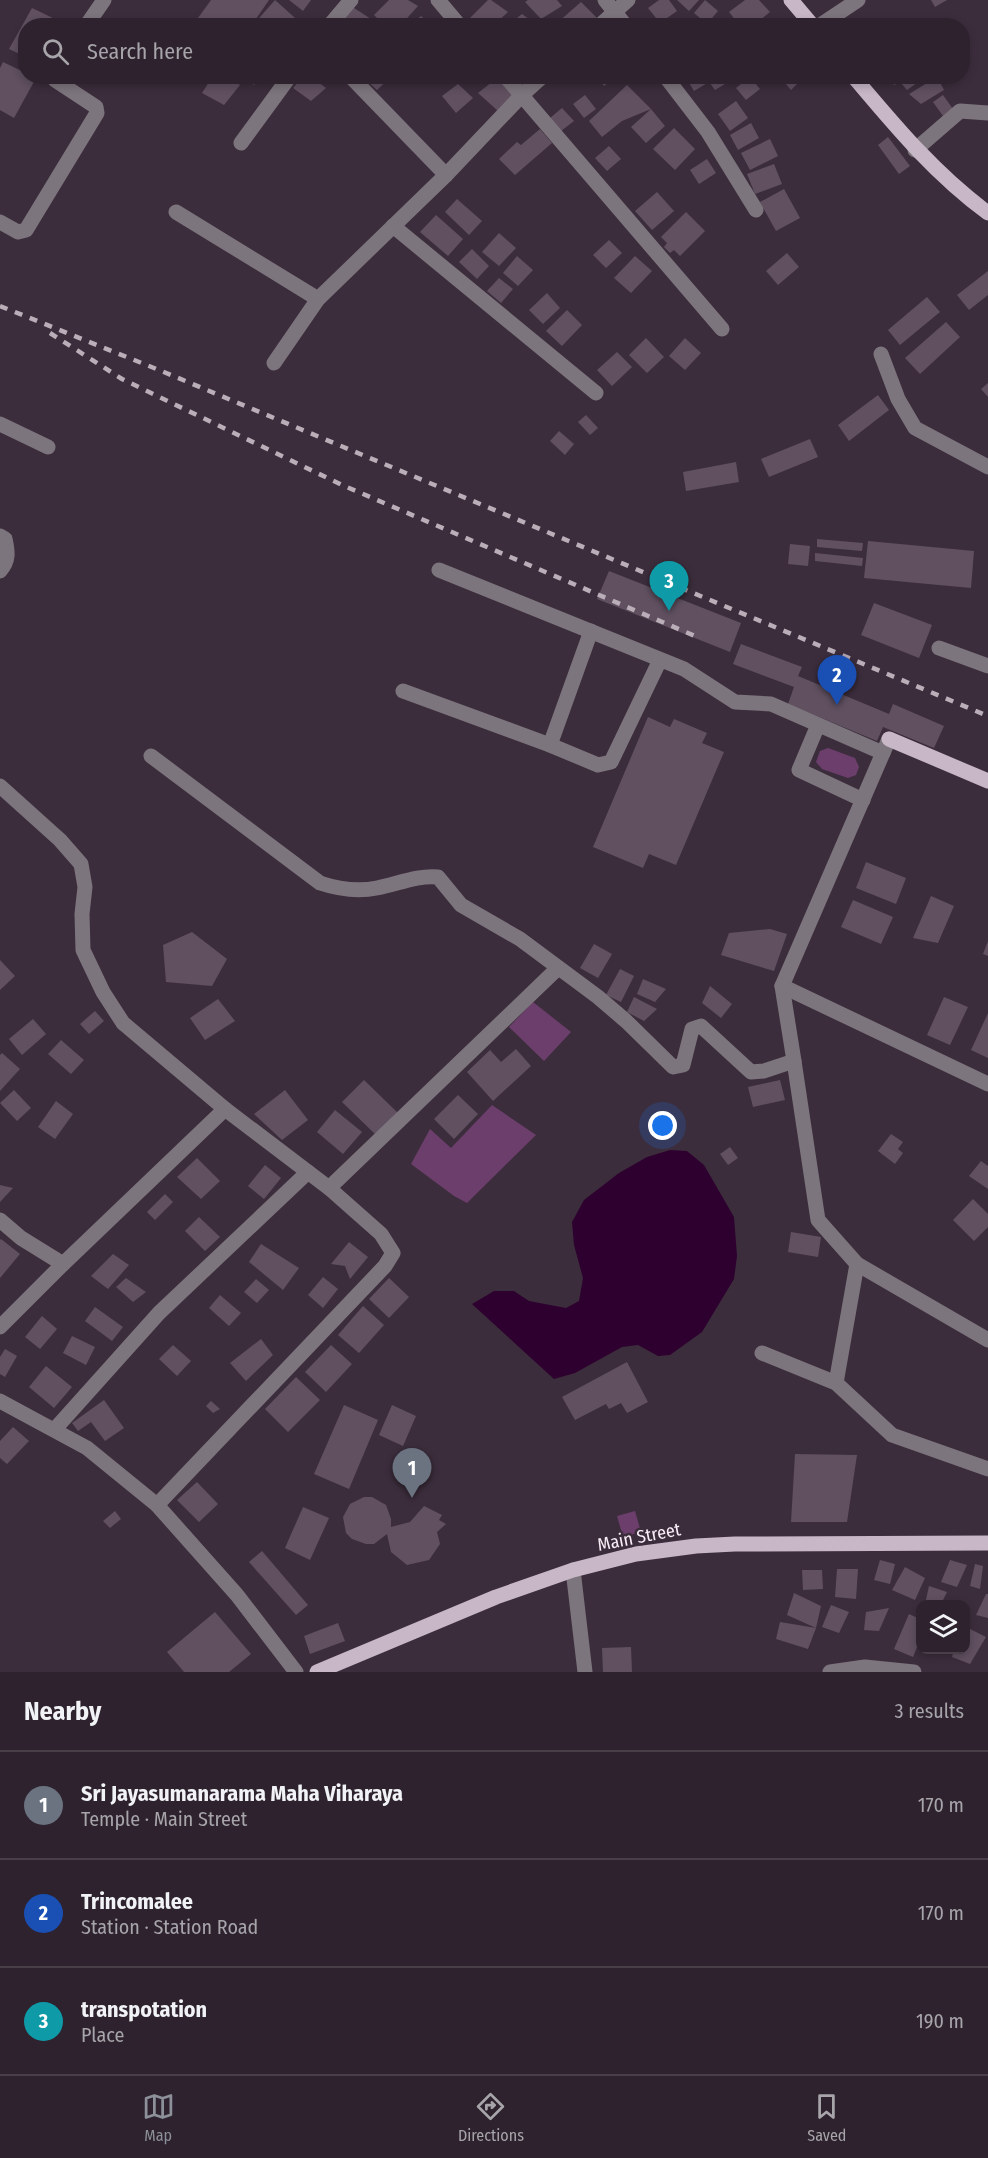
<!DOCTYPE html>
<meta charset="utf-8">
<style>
:root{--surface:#2d222d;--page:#392f39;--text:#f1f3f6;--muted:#a7a4aa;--line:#483f49;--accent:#8c9099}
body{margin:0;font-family:"Fira Sans Condensed",sans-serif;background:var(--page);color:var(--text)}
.controls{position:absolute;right:18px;bottom:18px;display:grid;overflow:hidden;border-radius:12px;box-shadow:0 3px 9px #0003}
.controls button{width:54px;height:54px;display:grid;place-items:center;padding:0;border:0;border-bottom:2px solid var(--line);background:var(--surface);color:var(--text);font:30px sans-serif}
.you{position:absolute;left:663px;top:1126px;width:21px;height:21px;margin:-15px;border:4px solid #fff;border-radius:50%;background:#1a73e8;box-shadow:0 0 0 9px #1a73e833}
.badge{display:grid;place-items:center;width:39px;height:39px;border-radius:50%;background:var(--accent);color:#fff;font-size:20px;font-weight:700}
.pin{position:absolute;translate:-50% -50px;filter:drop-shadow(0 2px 3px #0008)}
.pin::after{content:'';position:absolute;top:32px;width:21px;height:18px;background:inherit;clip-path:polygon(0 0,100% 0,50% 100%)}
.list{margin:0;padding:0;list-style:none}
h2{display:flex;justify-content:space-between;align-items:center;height:78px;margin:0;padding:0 24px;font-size:26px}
h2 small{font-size:20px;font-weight:400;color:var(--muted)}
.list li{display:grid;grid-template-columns:39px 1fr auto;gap:18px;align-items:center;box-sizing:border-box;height:108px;padding:0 24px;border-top:2px solid var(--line)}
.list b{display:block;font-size:22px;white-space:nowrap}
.list p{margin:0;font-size:20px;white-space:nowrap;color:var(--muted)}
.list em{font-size:20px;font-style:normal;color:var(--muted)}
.icon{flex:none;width:33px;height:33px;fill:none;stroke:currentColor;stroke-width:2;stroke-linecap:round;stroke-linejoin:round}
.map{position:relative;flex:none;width:988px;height:1672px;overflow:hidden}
.search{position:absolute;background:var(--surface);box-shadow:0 3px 9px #0003;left:18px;right:18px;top:18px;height:66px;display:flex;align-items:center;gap:15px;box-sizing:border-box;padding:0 21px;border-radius:24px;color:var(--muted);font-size:22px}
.sheet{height:402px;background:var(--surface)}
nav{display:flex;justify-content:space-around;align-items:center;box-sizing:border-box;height:84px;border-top:2px solid var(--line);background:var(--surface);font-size:16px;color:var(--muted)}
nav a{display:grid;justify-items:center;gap:3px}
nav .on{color:var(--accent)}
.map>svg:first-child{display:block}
</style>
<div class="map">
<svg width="988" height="1672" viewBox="0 0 988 1672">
<rect width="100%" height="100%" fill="#3c2d3c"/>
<g fill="#6c3e6c">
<polygon points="828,748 855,758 859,767 856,775 848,778 822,769 816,762 820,751"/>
<polygon points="533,1002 571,1032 544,1061 509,1027"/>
<polygon points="492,1105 536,1135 467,1203 454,1196 411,1164 430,1129 451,1148"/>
<polygon points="635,1511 641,1532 623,1537 617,1516"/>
</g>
<polygon fill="#2e002f" points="670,1150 687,1151 704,1165 734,1217 737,1256 734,1279 702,1332 670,1355 658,1356 638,1345 622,1347 575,1373 554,1379 472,1304 494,1291 514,1291 529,1301 566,1308 579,1301 583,1278 574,1245 572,1222 584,1200 619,1173 647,1157"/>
<g fill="#605060">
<polygon points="211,0 269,0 251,26 209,26 198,18"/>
<polygon points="275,0 304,26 257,26 254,24"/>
<polygon points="289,0 311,0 303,11"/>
<polygon points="389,0 408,0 418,6 400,26 385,26 374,15"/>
<polygon points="488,0 491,0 508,12 493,26 476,26 469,19"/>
<polygon points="528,0 557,0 562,6 541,19 525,2"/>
<polygon points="659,0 669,0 677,11 660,23 648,8"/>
<polygon points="677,0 699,0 689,11"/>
<polygon points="705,0 718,11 707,24 694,13"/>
<polygon points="745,0 759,0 770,12 753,26 740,26 729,12"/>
<polygon points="931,0 947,0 935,7"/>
<polygon points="581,2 599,20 593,26 560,26 557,23"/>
<polygon points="351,6 371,19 365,26 342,26 336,22"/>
<polygon points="32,8 61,22 58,26 26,26 26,57 9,49"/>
<polygon points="522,14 533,22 530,26 507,26"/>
<polygon points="421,16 433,26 410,26"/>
<polygon points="3,62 26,73 26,76 36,78 14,118 0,110 0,68"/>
<polygon points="213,76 225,76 240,85 224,105 202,93"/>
<polygon points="240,76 260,76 254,85"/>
<polygon points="303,76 310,76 326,88 311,101 293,88"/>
<polygon points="361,76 392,76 377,90"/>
<polygon points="597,76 616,76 604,86"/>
<polygon points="685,76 728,76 730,81 715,90 709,82 694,91"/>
<polygon points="779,76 805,76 791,90"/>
<polygon points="888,76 912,76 917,83 907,90 900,82 894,85"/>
<polygon points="750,77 760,89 746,100 736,88"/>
<polygon points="937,77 944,90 921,104 909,94"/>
<polygon points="497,78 517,97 498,111 478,93"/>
<polygon points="458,84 473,98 456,113 442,96"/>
<polygon points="627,85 651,109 665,126 646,143 631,127 651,109 622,121 602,137 589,121"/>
<polygon points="585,95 596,109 584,118 573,104"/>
<polygon points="943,95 953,109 943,116 933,102"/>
<polygon points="736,101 748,118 730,131 718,114"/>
<polygon points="562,108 574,121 561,131 550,118"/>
<polygon points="751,123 759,138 738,150 730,135"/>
<polygon points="674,128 695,149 675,170 653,149"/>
<polygon points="540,129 552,143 515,175 499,159 517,142 521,145"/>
<polygon points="888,137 910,166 899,174 878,145"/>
<polygon points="770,139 778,156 750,170 741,153"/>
<polygon points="609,146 621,159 607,171 595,158"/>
<polygon points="707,159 716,173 699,184 690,170"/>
<polygon points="774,164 782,184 755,194 747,174"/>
<polygon points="784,189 800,218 776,231 760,202"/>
<polygon points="657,192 674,211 652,230 635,211"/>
<polygon points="457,199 482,221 469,235 445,212"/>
<polygon points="686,212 705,231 680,256 674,250 670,253 664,247 667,243 661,237"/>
<polygon points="436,215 463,239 448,256 420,232"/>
<polygon points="499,233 516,248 499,266 482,252"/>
<polygon points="609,240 622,253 606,268 593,255"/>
<polygon points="472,249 489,266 477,279 459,262"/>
<polygon points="787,253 799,267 778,285 766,271"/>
<polygon points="517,256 533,270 518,286 503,273"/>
<polygon points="635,256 652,271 631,293 614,278"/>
<polygon points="988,271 988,295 969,310 957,295"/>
<polygon points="499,278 513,289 501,303 487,291"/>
<polygon points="547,293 560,308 543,324 529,310"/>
<polygon points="927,297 940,312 900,345 888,330"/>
<polygon points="567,310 582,325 562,346 546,331"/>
<polygon points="946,322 960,337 920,374 905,358"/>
<polygon points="646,338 664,357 647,373 629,355"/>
<polygon points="685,338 701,353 685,370 669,356"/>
<polygon points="617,352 632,367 612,386 597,370"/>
<polygon points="988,383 988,397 981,389"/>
<polygon points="878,395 889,410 849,441 838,425"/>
<polygon points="586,415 598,428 590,435 578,422"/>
<polygon points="559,431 574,444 565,455 550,441"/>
<polygon points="810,439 818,457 769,477 761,459"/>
<polygon points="736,462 739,482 686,491 683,472"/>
<polygon points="817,539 863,543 862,551 817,547"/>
<polygon points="868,541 974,551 971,588 864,578"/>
<polygon points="790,544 810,546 808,566 788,564"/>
<polygon points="815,553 863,558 862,566 815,561"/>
<polygon points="609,571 741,623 730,652 597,599"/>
<polygon points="874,603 932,625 919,658 861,635"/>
<polygon points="741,644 802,667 798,676 889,714 893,704 944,726 934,748 883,727 877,741 788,704 794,687 733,664"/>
<polygon points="648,717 670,727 674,719 707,733 702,743 724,752 676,865 649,854 643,868 593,847"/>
<polygon points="866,862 906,878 896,904 856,888"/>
<polygon points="931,896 954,906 938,943 913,938"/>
<polygon points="853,900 893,917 881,944 841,927"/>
<polygon points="770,929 787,934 774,971 721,955 729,933"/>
<polygon points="192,932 227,959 212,986 166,982 163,945"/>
<polygon points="988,941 988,956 983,954"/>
<polygon points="594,944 612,954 598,978 580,968"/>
<polygon points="0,960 15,976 0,990"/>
<polygon points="620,969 634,976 621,1002 606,995"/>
<polygon points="643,979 666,989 655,1002 637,994"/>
<polygon points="710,986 732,1004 721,1018 702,1003"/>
<polygon points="634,997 657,1009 644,1021 627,1012"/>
<polygon points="944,997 968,1007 950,1045 927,1035"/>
<polygon points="218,999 235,1021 205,1040 190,1018"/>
<polygon points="95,1011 104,1021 89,1034 80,1024"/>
<polygon points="988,1013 988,1058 971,1050"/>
<polygon points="33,1019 46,1034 22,1055 9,1039"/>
<polygon points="61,1040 84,1060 71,1074 48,1054"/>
<polygon points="516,1049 531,1066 493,1101 467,1072 490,1050 501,1062"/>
<polygon points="2,1053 20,1069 0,1091 0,1055"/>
<polygon points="364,1080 398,1113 376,1135 342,1102"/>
<polygon points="780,1080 785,1100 753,1107 748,1087"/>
<polygon points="14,1090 31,1108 17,1121 0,1103"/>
<polygon points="285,1090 308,1120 282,1140 254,1114"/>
<polygon points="458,1095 478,1114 454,1139 434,1119"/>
<polygon points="56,1101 73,1114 55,1139 38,1127"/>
<polygon points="335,1110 362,1132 343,1154 317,1132"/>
<polygon points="891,1134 903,1142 898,1149 903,1153 895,1164 878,1151"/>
<polygon points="730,1147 738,1158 728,1165 720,1154"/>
<polygon points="197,1158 220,1181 201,1199 177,1177"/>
<polygon points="981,1161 988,1166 988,1189 969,1176"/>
<polygon points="265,1165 281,1178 264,1199 248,1186"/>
<polygon points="0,1185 13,1188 0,1202"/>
<polygon points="165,1194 173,1202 155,1220 147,1212"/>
<polygon points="973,1199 988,1214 988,1227 974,1241 953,1220"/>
<polygon points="199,1217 220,1237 205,1251 185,1231"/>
<polygon points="791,1232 821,1237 818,1257 788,1252"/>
<polygon points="1,1239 20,1254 0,1278 0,1240"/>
<polygon points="349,1242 368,1257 350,1279 345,1266 331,1264"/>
<polygon points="261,1244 299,1268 283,1290 249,1262"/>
<polygon points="113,1254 129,1265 108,1289 91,1276"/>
<polygon points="323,1277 338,1289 323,1308 308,1295"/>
<polygon points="126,1278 146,1292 133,1302 116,1287"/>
<polygon points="389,1278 409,1297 389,1318 369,1299"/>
<polygon points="256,1279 269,1290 257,1303 244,1292"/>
<polygon points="220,1295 241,1313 229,1326 209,1308"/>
<polygon points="363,1306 384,1325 359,1353 338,1335"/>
<polygon points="95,1307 123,1327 112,1341 85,1321"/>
<polygon points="42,1316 57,1329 40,1349 25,1337"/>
<polygon points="72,1336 95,1347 86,1365 63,1353"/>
<polygon points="261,1339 273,1355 246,1381 230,1363"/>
<polygon points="173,1345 191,1361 177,1376 159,1359"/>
<polygon points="331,1345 352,1364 326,1392 305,1372"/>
<polygon points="5,1349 17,1356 5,1377 0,1374 0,1357"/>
<polygon points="627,1362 648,1402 627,1413 621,1403 609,1409 606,1404 575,1420 562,1397"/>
<polygon points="46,1366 72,1387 54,1408 29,1387"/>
<polygon points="296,1377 320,1400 288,1432 265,1409"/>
<polygon points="104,1400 124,1428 105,1441 91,1422 78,1431 72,1423"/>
<polygon points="211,1401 220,1409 213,1413 206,1406"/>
<polygon points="344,1405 378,1420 349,1489 314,1474"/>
<polygon points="392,1405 416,1416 403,1446 379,1435"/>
<polygon points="13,1427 29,1441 7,1464 0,1458 0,1441"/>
<polygon points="795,1454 857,1455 847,1522 791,1522"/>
<polygon points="197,1482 218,1504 199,1522 177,1500"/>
<polygon points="364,1497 372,1497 386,1505 391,1519 391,1527 410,1522 424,1506 442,1515 439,1520 446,1524 437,1532 440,1544 429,1560 407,1565 391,1552 387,1534 374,1544 366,1544 352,1539 346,1533 343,1517 350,1504"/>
<polygon points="303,1507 329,1518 310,1560 285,1548"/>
<polygon points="115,1511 121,1519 110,1528 103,1521"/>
<polygon points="262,1551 308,1605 296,1615 249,1562"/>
<polygon points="880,1560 895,1564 890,1584 874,1580"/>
<polygon points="950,1560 967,1565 957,1587 941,1582"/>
<polygon points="975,1564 983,1566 980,1589 970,1586"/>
<polygon points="905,1567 925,1578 915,1600 892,1590"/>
<polygon points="837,1569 858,1569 856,1599 835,1597"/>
<polygon points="802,1570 822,1570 823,1589 803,1590"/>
<polygon points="929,1586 947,1592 941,1604 925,1604"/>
<polygon points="794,1593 821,1606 816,1628 787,1615"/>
<polygon points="986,1594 988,1594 988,1618 976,1615"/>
<polygon points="831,1605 849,1612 839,1633 822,1627"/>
<polygon points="889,1608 879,1631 864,1630 866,1612"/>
<polygon points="215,1612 251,1654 229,1672 184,1672 167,1652"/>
<polygon points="909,1614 920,1619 920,1640 913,1657 894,1649"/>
<polygon points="780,1622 816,1628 808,1649 776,1639"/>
<polygon points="338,1623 345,1641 310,1654 304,1636"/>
<polygon points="966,1627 986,1637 970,1664 952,1657 954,1650 966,1650"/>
<polygon points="631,1647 632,1672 603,1672 602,1648"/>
</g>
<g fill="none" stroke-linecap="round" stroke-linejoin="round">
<g stroke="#7d757d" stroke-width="15">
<polyline points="438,0 460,26"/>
<polyline points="605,0 626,26"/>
<polyline points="86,26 104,0"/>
<polyline points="329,26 351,0"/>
<polyline points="599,26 628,0"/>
<polyline points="819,26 858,0"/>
<polyline points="350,76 446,175"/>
<polyline points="505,76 722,329"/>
<polyline points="665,76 708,132 756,210"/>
<polyline points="241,143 290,76"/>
<polyline points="915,150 960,111 988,113"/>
<polyline points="176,212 318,299"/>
<polyline points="0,222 18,232 26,230 97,113 96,107 55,80 55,76"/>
<polyline points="393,226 596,393"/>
<polyline points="881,354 898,399 915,428 988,467"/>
<polyline points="274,363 318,299 446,175 522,95 543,76"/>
<polyline points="0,424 48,447"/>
<path d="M0 536 5 539C8 552 9 561 0 571"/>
<polyline points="439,570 684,669 735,702 771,704 883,753"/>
<polyline points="939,648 988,666"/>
<polyline points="403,691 550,745 598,765 611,762 660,660"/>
<polyline points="818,725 799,770 863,800"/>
<polyline points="889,739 782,986 988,1084"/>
<polyline points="550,745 591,631"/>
<path d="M151 756 320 883C338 889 357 892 377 888 398 884 417 875 438 877L461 905 520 939 598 997 626 1021 673 1067 683 1065 692 1029 701 1026 751 1072 764 1071 794 1061 782 986"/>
<polyline points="0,786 60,840 81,864 85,887 82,914 83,950 103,992 123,1023 225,1109 329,1188"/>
<polyline points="794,1061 818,1220 857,1264 836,1383"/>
<polyline points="0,1220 21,1238 63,1264 225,1109"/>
<polyline points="857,1264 988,1340"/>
<polyline points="0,1327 63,1264"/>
<polyline points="762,1353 836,1383 892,1435 988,1469"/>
<polyline points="0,1401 87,1448 157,1505 237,1595 296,1672"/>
<polyline points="55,1429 159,1313 308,1172"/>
<polyline points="157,1505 385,1266 393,1253 381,1234 329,1188 558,968"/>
<polyline points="573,1570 585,1672"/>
<polyline points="830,1672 865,1667 914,1672"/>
</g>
<g stroke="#c7b7c7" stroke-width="15">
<polyline points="791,0 813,26"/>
<path d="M853 76C896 127 935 174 988 213"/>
<polyline points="889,739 988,781"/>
<polyline points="317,1672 496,1597 573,1570 636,1554 696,1546 735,1544 988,1543"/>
</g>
<g stroke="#baaeb9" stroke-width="4.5" stroke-dasharray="8 8" stroke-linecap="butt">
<polyline points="0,306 159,370 988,716"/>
<polyline points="50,333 122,379 342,485 695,636"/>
</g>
</g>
<g text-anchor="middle" stroke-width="5" stroke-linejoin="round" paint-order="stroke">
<g font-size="18" fill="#f9eff8" stroke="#3c2d3c">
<text transform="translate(639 1537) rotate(-11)" y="6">Main Street</text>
</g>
</g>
</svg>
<div class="controls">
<button><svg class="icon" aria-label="layers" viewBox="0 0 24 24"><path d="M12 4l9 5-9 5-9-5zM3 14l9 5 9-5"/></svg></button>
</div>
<div class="you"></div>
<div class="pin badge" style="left:412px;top:1498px;background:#6b7280">1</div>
<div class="pin badge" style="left:837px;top:705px;background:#1a4fb4">2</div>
<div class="pin badge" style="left:669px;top:611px;background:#0f9aa8">3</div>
<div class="search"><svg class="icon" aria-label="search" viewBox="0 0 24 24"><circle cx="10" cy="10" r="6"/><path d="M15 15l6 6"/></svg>Search here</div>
</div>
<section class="sheet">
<h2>Nearby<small>3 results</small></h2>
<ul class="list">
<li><span class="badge" style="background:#6b7280">1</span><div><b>Sri Jayasumanarama Maha Viharaya</b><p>Temple · Main Street</p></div><em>170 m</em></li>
<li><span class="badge" style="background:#1a4fb4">2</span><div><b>Trincomalee</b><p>Station · Station Road</p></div><em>170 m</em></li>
<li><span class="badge" style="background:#0f9aa8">3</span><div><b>transpotation</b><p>Place</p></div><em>190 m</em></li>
</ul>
</section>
<nav>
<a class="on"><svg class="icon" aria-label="map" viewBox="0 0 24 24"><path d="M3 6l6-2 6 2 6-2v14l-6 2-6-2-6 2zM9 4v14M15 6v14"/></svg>Map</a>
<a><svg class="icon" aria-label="directions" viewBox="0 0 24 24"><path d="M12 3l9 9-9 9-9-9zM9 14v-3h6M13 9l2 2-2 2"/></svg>Directions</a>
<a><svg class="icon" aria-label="saved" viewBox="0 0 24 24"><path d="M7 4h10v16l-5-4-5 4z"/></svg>Saved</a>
</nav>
